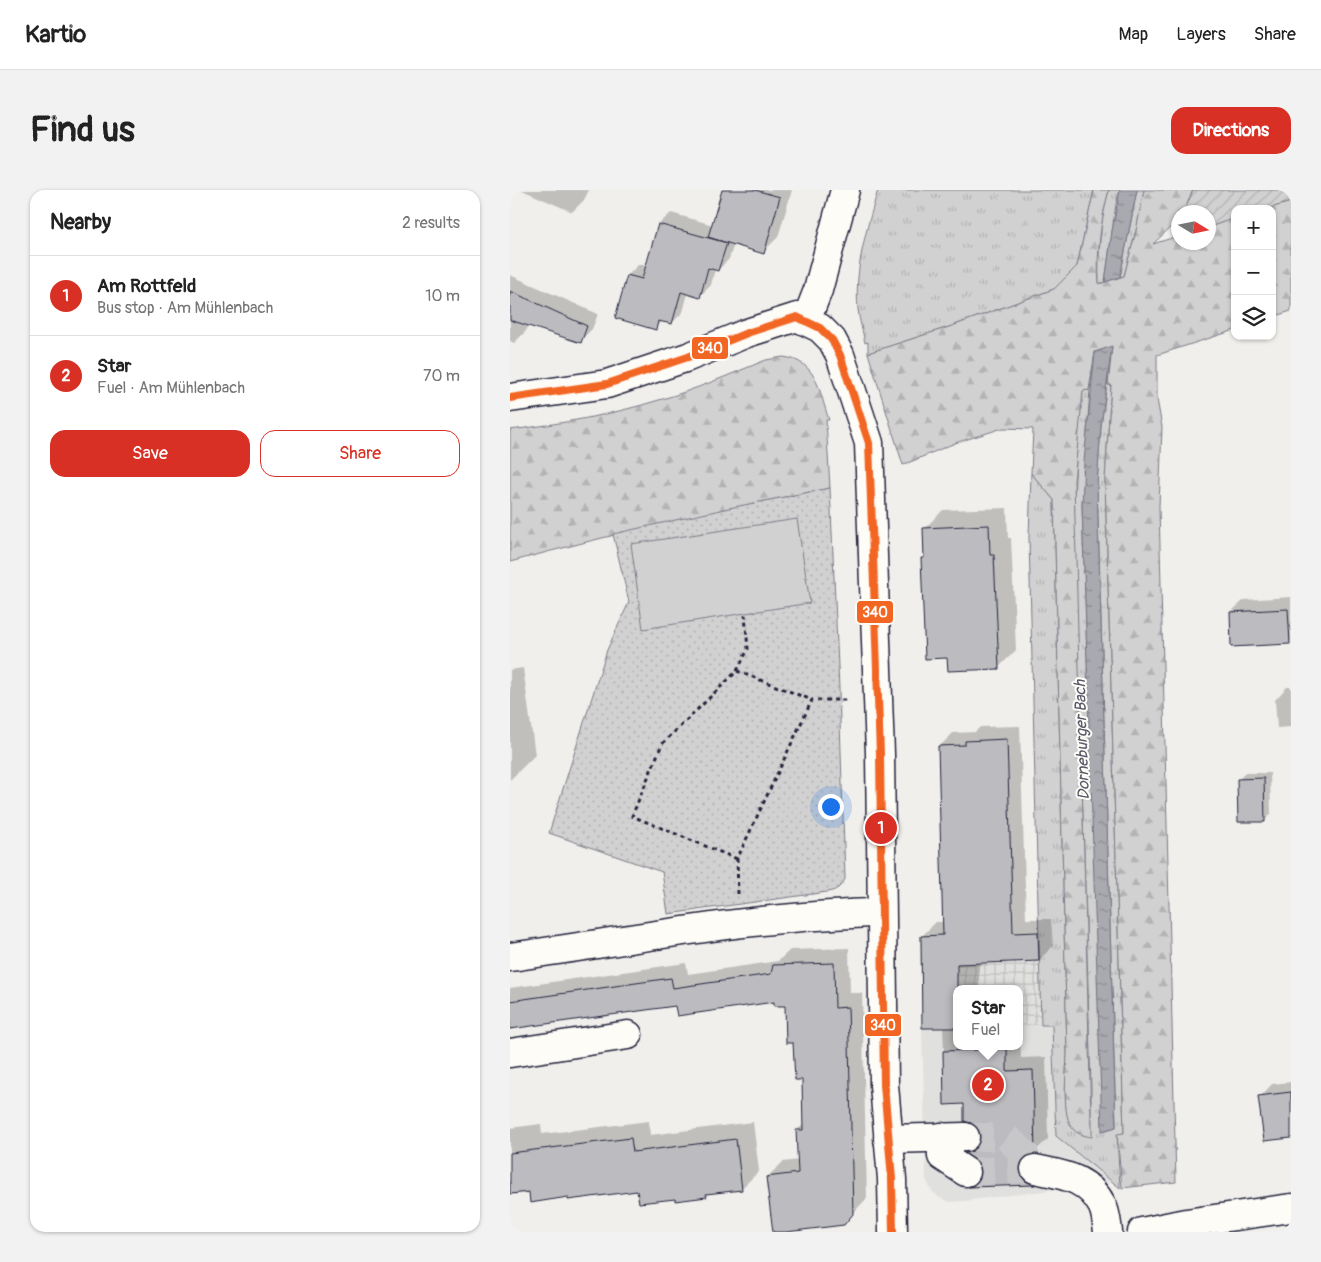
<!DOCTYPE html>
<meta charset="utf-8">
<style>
:root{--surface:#fff;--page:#f2f2f2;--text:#222;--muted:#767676;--line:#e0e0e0;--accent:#d93025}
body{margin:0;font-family:Pangolin,sans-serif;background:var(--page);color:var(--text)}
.controls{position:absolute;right:15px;top:15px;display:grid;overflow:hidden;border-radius:10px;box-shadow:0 1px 4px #0004}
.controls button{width:45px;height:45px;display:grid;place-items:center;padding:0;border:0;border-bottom:1px solid var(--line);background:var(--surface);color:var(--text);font:25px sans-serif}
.compass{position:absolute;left:661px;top:15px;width:45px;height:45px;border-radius:50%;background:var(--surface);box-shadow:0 1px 4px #0004;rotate:100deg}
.you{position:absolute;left:320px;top:616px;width:18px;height:18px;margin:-12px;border:4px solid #fff;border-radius:50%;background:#1a73e8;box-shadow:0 0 0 8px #1a73e833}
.badge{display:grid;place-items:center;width:32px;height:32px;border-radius:50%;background:var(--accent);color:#fff;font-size:16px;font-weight:700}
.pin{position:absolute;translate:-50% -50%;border:2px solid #fff;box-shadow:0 1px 5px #0006}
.popup{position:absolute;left:443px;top:795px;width:70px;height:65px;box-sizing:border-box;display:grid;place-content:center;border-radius:10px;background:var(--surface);filter:drop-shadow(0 1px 4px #0005);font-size:16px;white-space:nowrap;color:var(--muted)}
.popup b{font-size:19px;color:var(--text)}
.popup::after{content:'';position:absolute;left:50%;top:100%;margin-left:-10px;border:10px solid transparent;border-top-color:var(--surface)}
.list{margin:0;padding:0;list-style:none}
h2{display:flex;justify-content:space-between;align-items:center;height:65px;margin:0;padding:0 20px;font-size:21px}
h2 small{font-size:16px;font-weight:400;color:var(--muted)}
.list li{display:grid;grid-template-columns:32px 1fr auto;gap:15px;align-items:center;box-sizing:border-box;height:80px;padding:0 20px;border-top:1px solid var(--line)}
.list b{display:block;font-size:19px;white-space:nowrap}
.list p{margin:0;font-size:16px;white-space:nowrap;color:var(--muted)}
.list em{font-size:16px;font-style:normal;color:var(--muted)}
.actions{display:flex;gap:10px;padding:15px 20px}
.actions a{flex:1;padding:11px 0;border:1px solid var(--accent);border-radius:15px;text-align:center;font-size:18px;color:var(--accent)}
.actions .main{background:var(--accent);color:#fff}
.icon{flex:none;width:28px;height:28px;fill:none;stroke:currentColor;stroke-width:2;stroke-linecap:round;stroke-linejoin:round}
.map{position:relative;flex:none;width:781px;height:1042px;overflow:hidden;border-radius:15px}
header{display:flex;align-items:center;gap:30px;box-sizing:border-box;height:70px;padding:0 25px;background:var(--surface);border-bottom:1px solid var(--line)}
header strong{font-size:24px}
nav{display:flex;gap:28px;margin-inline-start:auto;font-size:18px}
.intro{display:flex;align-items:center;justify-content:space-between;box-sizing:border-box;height:120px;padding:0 30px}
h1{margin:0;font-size:35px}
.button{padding:12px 22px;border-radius:15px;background:var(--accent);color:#fff;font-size:18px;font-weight:700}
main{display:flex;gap:30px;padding:0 30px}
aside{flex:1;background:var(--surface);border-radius:15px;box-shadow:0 1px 4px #0004}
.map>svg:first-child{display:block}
</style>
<header>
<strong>Kartio</strong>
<nav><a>Map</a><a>Layers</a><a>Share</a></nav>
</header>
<div class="intro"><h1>Find us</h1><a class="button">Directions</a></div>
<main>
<aside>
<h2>Nearby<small>2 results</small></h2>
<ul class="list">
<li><span class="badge">1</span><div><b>Am Rottfeld</b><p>Bus stop · Am Mühlenbach</p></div><em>10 m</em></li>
<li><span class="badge">2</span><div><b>Star</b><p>Fuel · Am Mühlenbach</p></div><em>70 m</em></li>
</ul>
<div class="actions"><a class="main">Save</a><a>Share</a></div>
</aside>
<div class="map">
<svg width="781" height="1042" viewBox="0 0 781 1042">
<defs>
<pattern id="industrial-grid" width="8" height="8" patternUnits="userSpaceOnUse" patternTransform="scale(1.25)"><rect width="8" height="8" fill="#e0e0df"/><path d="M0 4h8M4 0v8" fill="none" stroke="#c0c0c0"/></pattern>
<pattern id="grass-tufts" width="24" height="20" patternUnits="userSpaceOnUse" patternTransform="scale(1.25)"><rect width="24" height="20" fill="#d2d1d1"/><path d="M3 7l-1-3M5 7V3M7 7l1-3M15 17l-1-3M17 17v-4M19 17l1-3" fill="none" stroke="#b4b3b4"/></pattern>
<pattern id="forest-firs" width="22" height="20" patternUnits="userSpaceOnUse" patternTransform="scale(1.25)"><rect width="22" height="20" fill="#d2d1d1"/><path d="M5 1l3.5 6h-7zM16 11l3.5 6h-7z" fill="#b4b3b4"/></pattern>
<pattern id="park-dots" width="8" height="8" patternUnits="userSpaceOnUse" patternTransform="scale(1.25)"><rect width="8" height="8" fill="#d2d1d1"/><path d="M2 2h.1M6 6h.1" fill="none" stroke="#b4b3b4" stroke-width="1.8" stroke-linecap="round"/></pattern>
<pattern id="garden-furrows" width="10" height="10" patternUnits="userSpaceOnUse" patternTransform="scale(1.25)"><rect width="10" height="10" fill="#d2d1d1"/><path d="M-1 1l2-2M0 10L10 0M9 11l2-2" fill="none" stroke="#b4b3b4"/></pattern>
<pattern id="water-ripples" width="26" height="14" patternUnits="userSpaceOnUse" patternTransform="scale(1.25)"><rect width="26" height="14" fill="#a9a9b0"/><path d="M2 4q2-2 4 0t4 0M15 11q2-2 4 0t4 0" fill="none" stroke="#898990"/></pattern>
</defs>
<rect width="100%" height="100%" fill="#f0efec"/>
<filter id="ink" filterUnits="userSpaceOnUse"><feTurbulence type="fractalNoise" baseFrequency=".02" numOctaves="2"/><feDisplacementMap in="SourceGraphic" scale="10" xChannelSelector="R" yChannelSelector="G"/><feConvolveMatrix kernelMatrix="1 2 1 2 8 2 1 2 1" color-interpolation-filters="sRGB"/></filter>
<g filter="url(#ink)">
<polygon fill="#e0e0df" points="542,835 546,946 603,992 454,1011 440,1012 430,1008 421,1000 416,989 412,839 447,838 447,856 509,856 509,836"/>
<polygon fill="url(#industrial-grid)" points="529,742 531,835 509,836 509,799 447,799 447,838 412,839 410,746"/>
<g fill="url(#grass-tufts)" stroke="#7a7a86">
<path d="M368 0H584L567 76 544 99 442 136 358 163V152L355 153C353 142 349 130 348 119 344 79 357 38 368 0Z"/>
<path d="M599 0H610L606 14 595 92 589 94C588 63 590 30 599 0Z"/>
<polygon points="627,0 634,0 626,41 614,86 610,87"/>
<path d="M602 156 598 195H601L595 290 614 943 607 945 610 998 546 946 542 835H531L519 348 521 283 544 310 557 862C557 883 551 919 562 937L582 929H581V898L564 325C564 283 568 242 573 201L579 200 585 162 580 199 572 315 593 941 606 937 587 295 591 236Z"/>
</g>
<g fill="url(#forest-firs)" stroke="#7a7a86">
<path d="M584 0H599C591 29 586 64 589 94L614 86 626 41 634 0H683L674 22H668V30L643 54 668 46V52H698L699 37 725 28V140L647 165V209L652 237 649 317 666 992 612 998 607 944 614 943 595 290 601 195H598L602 157 585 162 579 200 573 201 564 291 581 929H582V947C576 946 569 945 564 940 550 927 557 880 557 862L544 310 521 283 523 239 493 238 445 253 393 275 358 163 442 136 544 99 567 76Z"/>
<polygon points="781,12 781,121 762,127 762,19 756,19"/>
<path d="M273 167C308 171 309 202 319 230H316L320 298C212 319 106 343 0 372V240C50 234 101 225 149 210 185 200 221 184 256 170Z"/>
</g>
<path fill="url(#park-dots)" stroke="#7a7a86" d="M320 298 329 499 335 689C331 697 326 701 317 702L158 724 152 682 39 643 97 460 119 412 103 344 219 318Z"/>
<polygon fill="url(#garden-furrows)" stroke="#7a7a86" points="683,0 781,0 781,12 756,19 725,19 725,28 699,37 698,22 674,22"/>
<polygon fill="#d2d1d1" stroke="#7a7a86" points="287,329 300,413 133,439 121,354"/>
<g fill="url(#water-ripples)" stroke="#737381">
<polygon points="610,0 627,0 610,87 595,92 602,41"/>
<polygon points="602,156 591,236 587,295 606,937 592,941 572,315 574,271 585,162"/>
</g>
<g fill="#0003">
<polygon points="12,0 79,0 74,10 62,22"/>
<polygon points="213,0 282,0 268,47 253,62 224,54 219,69 208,80 205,79 201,95 190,106 178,103 173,122 162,133 153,131 145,138 106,127 118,85 129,74 137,76 149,34 161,23 203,35"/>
<polygon points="0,85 88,124 82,139 70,151 19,135 16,141 4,153 0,151"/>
<polygon points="497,318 498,348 501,348 506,460 488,478 439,467 412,369 416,366 414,339 433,320"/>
<polygon points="781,407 781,451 779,453 721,422 734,410"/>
<polygon points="13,478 25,565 0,590 0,480"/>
<polygon points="777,497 781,497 781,537 767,538 765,510"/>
<polygon points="510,536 516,729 541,729 543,756 529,770 469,772 469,799 447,799 447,856 509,856 510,846 511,868 536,867 538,949 523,963 523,969 538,981 525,994 462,996 472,986 473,983 471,974 457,963 472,946 470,939 463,932 455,913 436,913 433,837 412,746 426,732 434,732 429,557 443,543 465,542 470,537"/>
<polygon points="735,583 760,583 761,624 755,630 729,589"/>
<polygon points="339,758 340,803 352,803 357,1008 333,1034 264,1042 257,987 273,972 288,970 287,940 294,934 293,889 276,815 265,810 166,814 0,838 0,798 176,773 178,784 268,771 280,760"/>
<polygon points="781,892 781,946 750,907 762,894"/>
<polygon points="139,931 140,945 243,932 249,981 231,999 200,1003 196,1006 166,1007 128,1000 59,1006 20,1003 0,1005 0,938 31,934 32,944"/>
</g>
<g fill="#bcbcc0" stroke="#22223b">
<polygon points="212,0 245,0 270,7 254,64 198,47"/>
<polygon points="148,34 217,53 208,81 198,78 190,108 171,102 162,134 148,131 146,140 105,128 117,85 132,89"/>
<polygon points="0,101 77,136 71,153 0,130"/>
<polygon points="479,335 480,365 484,365 489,479 438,481 437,468 415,469 411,368 414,368 413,338"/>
<polygon points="778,419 780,454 721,457 720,422"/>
<polygon points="497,549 503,743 528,742 529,771 447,774 447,838 412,838 411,746 433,745 428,556 455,555 455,551"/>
<polygon points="754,588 755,632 728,632 727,589"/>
<polygon points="324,773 325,818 338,817 339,852 343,1024 334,1035 276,1042 263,1042 256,987 288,983 286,940 293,940 292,890 285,890 283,853 276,853 275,816 264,816 264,812 167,826 165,816 0,839 0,811 161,788 163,798 261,784 263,775"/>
<polygon points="497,859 497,881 523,880 525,964 520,964 514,968 510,976 510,983 514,990 525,995 459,997 463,996 469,991 472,983 470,975 455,963 463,961 468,955 471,946 469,939 463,934 454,931 454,914 434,915 433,861"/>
<polygon points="781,902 781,948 754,951 748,906"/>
<polygon points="121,948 123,962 226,949 232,1000 196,1004 197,1007 165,1011 165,1009 129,1013 127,1001 58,1010 58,1007 20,1013 19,1002 0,1004 0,963"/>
</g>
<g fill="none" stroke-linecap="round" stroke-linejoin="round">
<g stroke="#c7c6c9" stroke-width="28" stroke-dasharray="28 14" stroke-linecap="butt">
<polyline points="455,947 496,947 515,964 516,979 525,979"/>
<polyline points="456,982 516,979"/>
</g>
<defs>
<g id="minor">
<polyline points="296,131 308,100 335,0"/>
<polyline points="0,208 97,194 178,167 237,143 287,127 310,138 322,150 330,165 359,253 370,564 374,895 382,989 383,1042"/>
<path d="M0 767C123 750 247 725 371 723"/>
<polyline points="0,863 118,845"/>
<polyline points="431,947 432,966 456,982"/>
<polyline points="378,949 455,947"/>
<path d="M525 979C553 985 577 987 592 1015 596 1022 597 1034 598 1042"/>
</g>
<polyline id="major" points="632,1042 676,1033 781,1018"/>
</defs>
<use href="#minor" stroke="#22223b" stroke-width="31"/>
<use href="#major" stroke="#22223b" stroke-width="31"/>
<g stroke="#22223b" stroke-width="3" stroke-dasharray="4 4" stroke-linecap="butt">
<polyline points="227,481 238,459 235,425"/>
<polyline points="227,669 122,626 152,554 227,481 302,510"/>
<polyline points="228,704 227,669 302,510 337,510"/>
</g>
<use href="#minor" stroke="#fdfcf7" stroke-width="28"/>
<use href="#major" stroke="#fdfcf7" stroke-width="28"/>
<defs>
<polyline id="bus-1" points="0,208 97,194 178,167 237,143 287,127 310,138 322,150 330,165 359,253 370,564 374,895 382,989 383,1042"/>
</defs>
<use href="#bus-1" stroke="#fdfcf7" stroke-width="11"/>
<use href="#bus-1" stroke="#f26522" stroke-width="8"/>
</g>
</g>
<g text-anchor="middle" stroke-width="4" stroke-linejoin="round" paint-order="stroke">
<g font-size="16" font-style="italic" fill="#58586a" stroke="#fdfcf7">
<text transform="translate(571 550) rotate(-92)" y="6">Dorneburger Bach</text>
</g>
</g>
<g stroke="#fdfcf7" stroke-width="2">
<rect x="181" y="146" width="38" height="24" rx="5" fill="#f26522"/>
<rect x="346" y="410" width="38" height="24" rx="5" fill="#f26522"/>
<rect x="354" y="823" width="38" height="24" rx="5" fill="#f26522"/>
</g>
<g font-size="14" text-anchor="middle" font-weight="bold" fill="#fff">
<text x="200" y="163">340</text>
<text x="365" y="427">340</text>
<text x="373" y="840">340</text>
</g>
</svg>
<div class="controls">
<button>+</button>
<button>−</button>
<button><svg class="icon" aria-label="layers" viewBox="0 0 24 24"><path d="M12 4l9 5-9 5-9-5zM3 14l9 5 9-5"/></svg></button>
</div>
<svg class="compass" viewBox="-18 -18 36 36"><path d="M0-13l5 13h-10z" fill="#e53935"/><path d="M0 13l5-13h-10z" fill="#767676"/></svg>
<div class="you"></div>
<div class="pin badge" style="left:371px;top:638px">1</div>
<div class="pin badge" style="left:478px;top:895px">2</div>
<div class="popup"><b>Star</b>Fuel</div>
</div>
</main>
